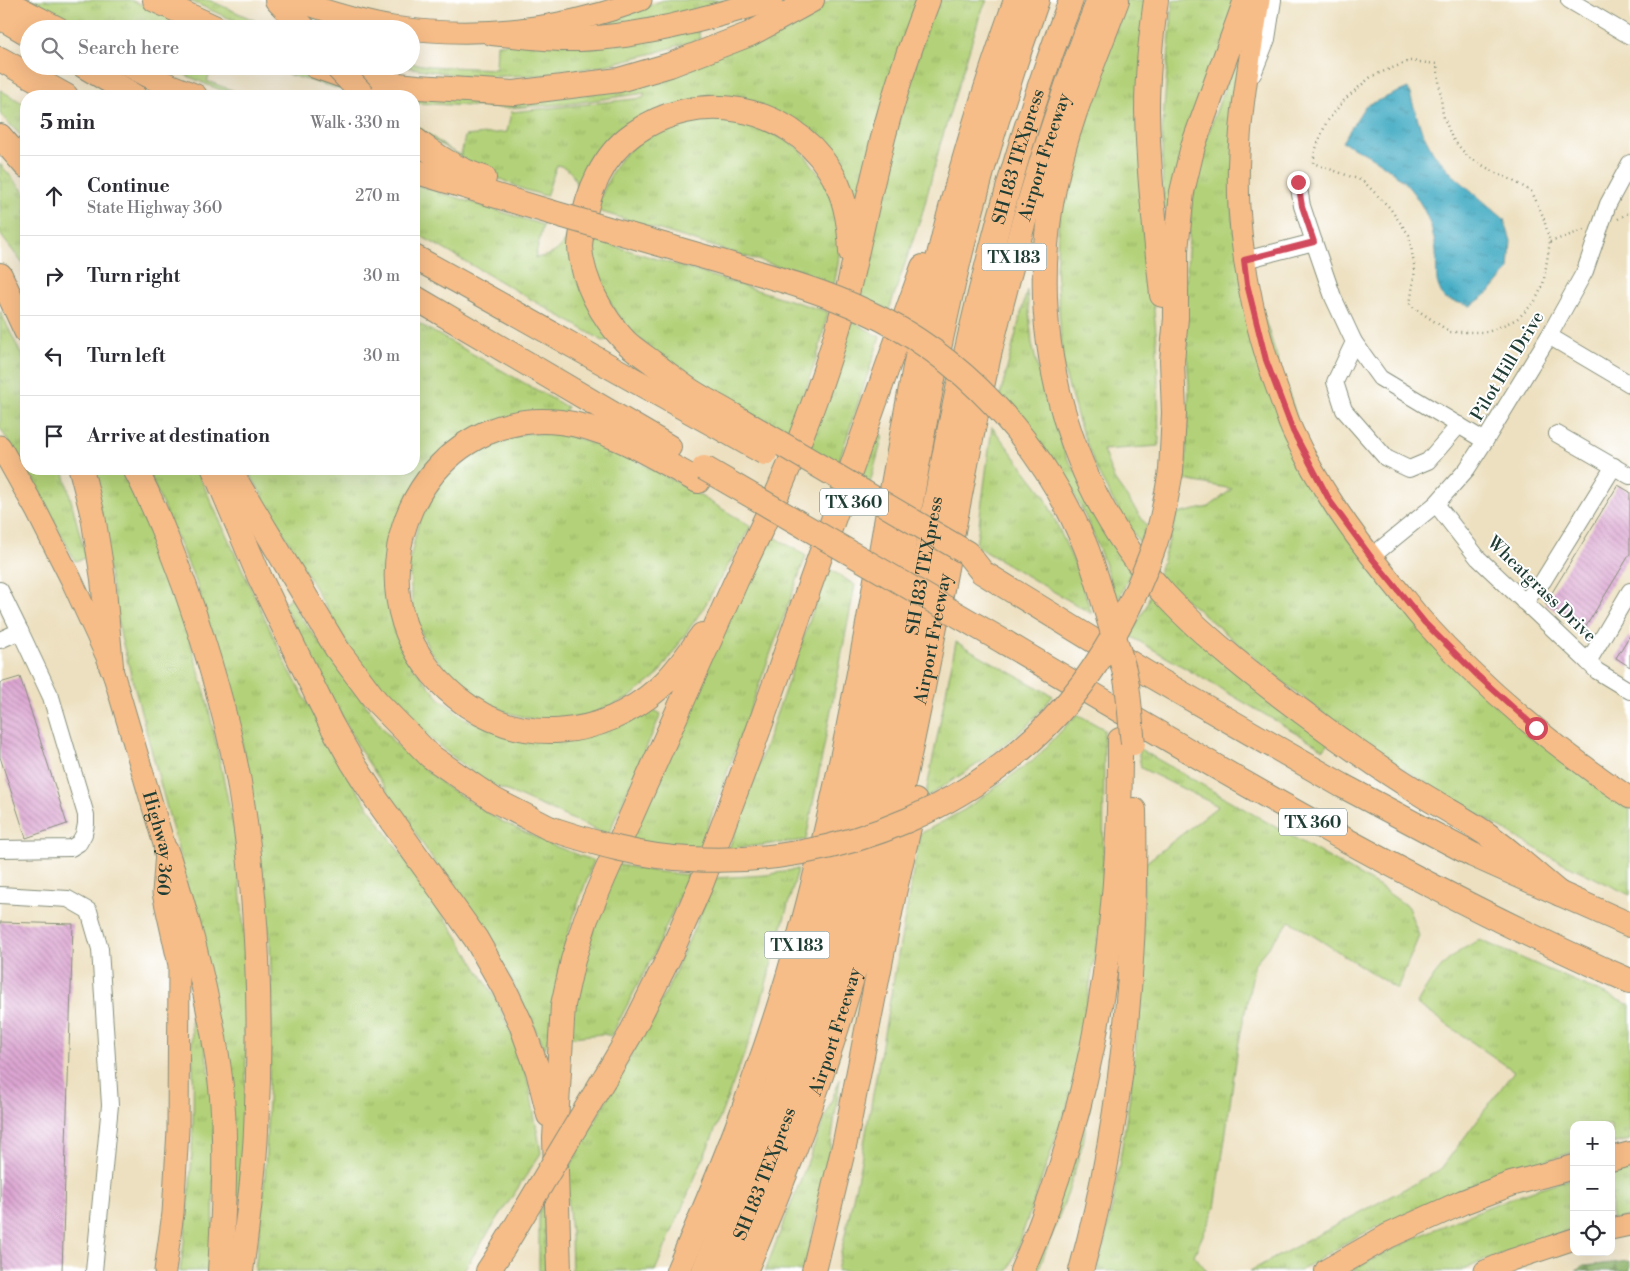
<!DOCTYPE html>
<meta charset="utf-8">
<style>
:root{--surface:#fff;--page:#f2f2f3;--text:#2b2b33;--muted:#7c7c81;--line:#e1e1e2}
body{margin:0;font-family:"Libre Bodoni",serif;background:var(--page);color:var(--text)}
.controls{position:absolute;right:15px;bottom:15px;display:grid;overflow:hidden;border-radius:10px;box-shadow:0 5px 20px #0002}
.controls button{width:45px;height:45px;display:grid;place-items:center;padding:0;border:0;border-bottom:1px solid var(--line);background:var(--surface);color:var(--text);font:25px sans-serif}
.stop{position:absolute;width:15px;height:15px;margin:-11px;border:4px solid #d1495b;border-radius:50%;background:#fff}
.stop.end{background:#d1495b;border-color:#fff;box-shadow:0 1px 5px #0008}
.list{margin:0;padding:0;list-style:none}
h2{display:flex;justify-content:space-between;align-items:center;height:65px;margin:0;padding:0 20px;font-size:21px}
h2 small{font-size:16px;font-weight:400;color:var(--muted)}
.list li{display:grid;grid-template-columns:32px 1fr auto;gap:15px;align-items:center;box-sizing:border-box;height:80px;padding:0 20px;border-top:1px solid var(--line)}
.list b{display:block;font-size:19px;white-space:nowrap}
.list p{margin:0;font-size:16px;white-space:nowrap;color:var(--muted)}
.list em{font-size:16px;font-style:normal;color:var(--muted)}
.icon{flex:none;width:28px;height:28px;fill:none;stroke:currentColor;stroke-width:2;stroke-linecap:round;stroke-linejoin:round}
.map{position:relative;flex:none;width:1630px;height:1271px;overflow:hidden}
.search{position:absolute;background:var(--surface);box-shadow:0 5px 20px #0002;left:20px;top:20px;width:400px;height:55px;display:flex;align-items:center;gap:12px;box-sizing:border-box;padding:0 18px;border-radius:28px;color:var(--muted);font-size:19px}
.panel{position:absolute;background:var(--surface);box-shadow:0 5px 20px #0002;left:20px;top:90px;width:400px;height:385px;border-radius:20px}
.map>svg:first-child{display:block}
</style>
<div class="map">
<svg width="1630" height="1271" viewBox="0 0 1630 1271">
<defs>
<pattern id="grass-tufts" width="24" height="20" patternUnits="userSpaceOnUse" patternTransform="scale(1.25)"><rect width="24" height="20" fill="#b2d178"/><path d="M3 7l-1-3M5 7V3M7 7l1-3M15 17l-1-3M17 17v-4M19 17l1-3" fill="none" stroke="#99b468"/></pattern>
<pattern id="forest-firs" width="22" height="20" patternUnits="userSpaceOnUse" patternTransform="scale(1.25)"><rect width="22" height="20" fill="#8db368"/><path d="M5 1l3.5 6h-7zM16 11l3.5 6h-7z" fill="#739356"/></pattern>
<pattern id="water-ripples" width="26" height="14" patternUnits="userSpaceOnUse" patternTransform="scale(1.25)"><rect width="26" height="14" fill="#46adc5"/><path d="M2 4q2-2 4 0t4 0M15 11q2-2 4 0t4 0" fill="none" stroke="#3a8ea1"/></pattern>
<pattern id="building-back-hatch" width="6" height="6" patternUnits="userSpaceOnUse" patternTransform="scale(1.25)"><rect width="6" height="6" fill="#dca5d2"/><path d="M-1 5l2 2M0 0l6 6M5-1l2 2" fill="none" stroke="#b288ab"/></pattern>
</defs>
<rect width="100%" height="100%" fill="#fff"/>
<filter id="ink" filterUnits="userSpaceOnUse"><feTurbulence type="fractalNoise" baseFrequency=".02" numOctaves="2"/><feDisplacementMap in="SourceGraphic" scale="10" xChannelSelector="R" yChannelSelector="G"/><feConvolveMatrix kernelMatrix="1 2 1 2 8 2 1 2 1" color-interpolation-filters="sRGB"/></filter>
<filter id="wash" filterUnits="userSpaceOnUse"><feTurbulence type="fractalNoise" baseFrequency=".0096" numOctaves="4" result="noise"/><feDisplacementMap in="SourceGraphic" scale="20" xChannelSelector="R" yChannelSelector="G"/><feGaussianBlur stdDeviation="1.12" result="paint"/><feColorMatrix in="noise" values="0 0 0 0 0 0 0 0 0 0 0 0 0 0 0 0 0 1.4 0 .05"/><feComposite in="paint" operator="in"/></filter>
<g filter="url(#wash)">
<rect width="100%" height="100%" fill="#ede0c0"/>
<g fill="url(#grass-tufts)" stroke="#688756">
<polygon points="28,0 131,0 198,29 85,29"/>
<polygon points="188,0 209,0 274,29 253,29"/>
<polygon points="663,0 738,0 698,13 614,25 611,21"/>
<path d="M830 0H917L856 212 809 134 663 108 584 191 578 190C573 176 573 169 557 165L546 196 525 190 487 173 414 128V124L452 151 461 155 465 136 507 132 511 112 643 98 645 93 568 104 508 108 414 103V96H377L371 90 531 100 782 29Z"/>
<polygon points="935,0 987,0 979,18 940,145 923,211 889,310 857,294 877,193"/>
<polygon points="1126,0 1147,0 1152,290 1157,343 1159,446 1103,450 1114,479 1147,526 1140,543 1121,515 1097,471 1080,426 1063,367 1056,269 1059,215 1075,146"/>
<polygon points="1173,0 1240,0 1173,208 1163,209 1162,133"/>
<polygon points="698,29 700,39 654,53 602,66 545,75 469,77 399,66 411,66 411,63 428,66 496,69 497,44"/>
<polygon points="1234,62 1240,64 1232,218 1328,514 1602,790 1630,809 1630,895 1547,855 1477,814 1389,760 1332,720 1282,681 1158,576 1177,514 1209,507 1232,489 1185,480 1189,385 1184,306 1192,198 1204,145"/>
<path d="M167 66H213L207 81 248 96C227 96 186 75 167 66Z"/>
<polygon points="265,66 294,66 336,79 346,91 283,73"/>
<polygon points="0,90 26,105 26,141 0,114"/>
<path d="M697 117 750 121 799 148 829 186 841 237 838 264 834 285 780 267 595 210C602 195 608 178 617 164 634 138 670 128 697 117Z"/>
<polygon points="0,164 26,194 26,268 0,234"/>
<path d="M414 184 543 225 535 258C555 255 561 250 569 232L574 233 610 339 603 341 593 335 414 232Z"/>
<polygon points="592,239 828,312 819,350 790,438 670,365 634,334 616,313 604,291 594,266"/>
<path d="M1027 290 1032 344 1043 390 1066 456 1134 564 1117 603C1104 559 1088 515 1064 477 1045 447 1023 422 1000 396Z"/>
<polygon points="0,311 26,364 26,469 63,469 86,558 75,561 34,482 0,428"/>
<polygon points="850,320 880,337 837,467 806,449"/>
<polygon points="414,321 567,407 565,413 462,439 388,558 385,579 393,619 411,664 439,698 464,718 503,734 647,706 661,714 608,835 480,779 414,725 356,660 247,469 414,469"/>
<polygon points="992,427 1044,495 1077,569 1092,614 976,546"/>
<polygon points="526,433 565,435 614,449 680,484 751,526 704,607 657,676 629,698 587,716 543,722 509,713 461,689 429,649 413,615 409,563 420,516 445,478 485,447"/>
<polygon points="875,434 883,436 870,483 860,479"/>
<polygon points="90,469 120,469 135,497 183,617 206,696 235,833 245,942 246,1080 240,1200 233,1201 179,853 121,637"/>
<polygon points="147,469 196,469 286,664 350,780 454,931 496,999 520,1054 530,1090 541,1153 463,1271 255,1271 265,1176 272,1001 270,941 240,729 196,582"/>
<polygon points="768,533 806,556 699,850 627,840"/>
<polygon points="828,568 855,585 806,840 729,849"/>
<polygon points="1151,591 1329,742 1324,749 1130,636 1146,607"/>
<path d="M291 596 296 611 394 743 445 786 501 821 552 845 594 861C582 892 570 923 563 955 557 987 554 1019 545 1049L507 971 362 753 314 665 284 605Z"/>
<polygon points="956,642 1053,696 1025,728 987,758 925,798"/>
<polygon points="1077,714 1104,729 1103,906 1072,1092 1016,1252 1008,1271 837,1271 860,1166 920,834 964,810 1036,758"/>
<polygon points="1138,748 1380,887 1408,907 1419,936 1397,989 1290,921 1255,963 1238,1047 1215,1208 1194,1255 1207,1271 1098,1271 1114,1197 1129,1102 1142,990 1144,864 1218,806 1141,768"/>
<polygon points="614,864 653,871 689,875 654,954 611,1036 603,1034 571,1037 568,1009"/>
<polygon points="798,869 753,1031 714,1133 655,1271 572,1271 571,1235 566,1174 667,990 716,878 766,875"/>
<path d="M1480 940 1630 1005V1140L1611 1144V1125H1574V1152L1480 1181 1441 1197 1354 1238 1300 1271H1250L1440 1170 1514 1071 1417 1004C1434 973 1447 955 1480 940Z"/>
<path d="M195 993 214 1099 213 1271H180C194 1180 197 1087 189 996Z"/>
<polygon points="840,1079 831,1144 804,1271 765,1271"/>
<polygon points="1091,1101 1083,1143 1068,1193 1038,1271 1034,1271"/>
<polygon points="1630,1168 1630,1216 1611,1220 1611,1171"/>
<path d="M1574 1178V1229L1490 1258 1461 1271H1351C1394 1247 1438 1227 1483 1209 1512 1197 1543 1186 1574 1178Z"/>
<polygon points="545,1204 545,1271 539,1271 539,1212"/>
</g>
<polygon fill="url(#forest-firs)" stroke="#56784e" points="1630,1261 1630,1271 1575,1271 1584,1266"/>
<path fill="url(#water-ripples)" stroke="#32757c" d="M1408 88 1421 129 1433 152 1452 174 1504 219 1511 241 1509 270 1491 291 1471 306 1444 299C1442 294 1438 287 1437 281 1436 269 1437 256 1435 243 1425 190 1389 163 1342 142L1365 106Z"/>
<g id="blocks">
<g fill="url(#building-back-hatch)">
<polygon points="1618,485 1630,492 1630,554 1585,628 1545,604"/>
<polygon points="1630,635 1630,667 1616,658"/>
<polygon points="20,677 67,824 26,838 0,757 0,683"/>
<polygon points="0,922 73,924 62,1271 0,1271"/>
</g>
</g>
</g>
<g filter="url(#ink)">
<use href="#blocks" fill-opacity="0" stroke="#868e7a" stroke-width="1"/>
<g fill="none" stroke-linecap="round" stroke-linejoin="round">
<defs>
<g id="minor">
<polyline points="1569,0 1630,36"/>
<polyline points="1253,74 1267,39 1273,0"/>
<polyline points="1298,182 1302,206 1314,242"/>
<polyline points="1245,260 1314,242 1333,297 1354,342 1380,378 1485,441"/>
<polyline points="1549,336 1630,384"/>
<polyline points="1354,342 1335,382 1344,410 1386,458 1409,469 1428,461 1459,425"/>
<polyline points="1557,434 1630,476"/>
<polyline points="1436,504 1478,558 1588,662 1630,591"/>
<polyline points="1371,557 1436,504 1467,469 1485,441 1549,336 1585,271 1608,204 1630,163"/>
<polyline points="0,590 20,631 0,640"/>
<polyline points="1524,602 1543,581 1614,466"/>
<polyline points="1588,662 1597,671 1630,691"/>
<polyline points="0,849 71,848 79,843 84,834 86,824 86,815 51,697 20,631"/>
<polyline points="0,895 68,899 89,911 100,949 110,1105 94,1271"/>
</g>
<g id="major">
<path d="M294 0C326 11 360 22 393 27 476 39 562 30 641 0"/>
<path d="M1259 0C1248 69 1235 137 1239 207 1243 272 1257 336 1280 397 1284 408 1288 421 1293 432 1318 486 1352 533 1389 579 1401 593 1412 609 1425 623 1482 687 1558 750 1630 798"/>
<path id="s1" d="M0 446 36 510 71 579 111 666 166 851 163 893 179 965 178 1130 173 1213 165 1271"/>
<polyline points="1611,1229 1630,1225"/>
<polyline points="1485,1271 1511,1260 1574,1239"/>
</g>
<g id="highway">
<polyline points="2,0 58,29"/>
<polyline points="155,0 218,29"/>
<polyline points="277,0 305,29"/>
<path d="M1117 0C1094 62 1067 123 1054 188 1025 332 1066 488 1166 596 1208 641 1259 680 1309 717 1345 744 1383 770 1421 794 1442 807 1465 819 1485 833 1511 851 1535 874 1560 894"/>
<path d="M1156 0C1151 36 1147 73 1147 110 1148 172 1156 234 1162 295"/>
<polyline points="0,17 29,34"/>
<path d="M492 33C515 35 538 38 561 39 630 41 704 19 770 0"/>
<polyline points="0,59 66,96"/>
<polyline points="84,66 135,96"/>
<polyline points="131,66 165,84 195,96"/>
<polyline points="315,66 357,81 418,87 514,93 619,80 670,65 750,34 812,0"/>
<polyline points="0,136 26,166"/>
<path d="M414 139C436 156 457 170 484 178"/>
<polyline points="414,171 550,212"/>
<path d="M414 257C519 314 621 374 726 431"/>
<polyline points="0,275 26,331"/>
<polyline points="414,297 669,447"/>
<path d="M734 416C719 407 703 399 688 389 676 381 664 371 652 362 643 355 633 349 625 341 602 317 582 280 580 247 580 241 582 234 582 228 587 193 603 155 633 134 695 89 787 103 829 169 845 193 850 224 851 252"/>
<polyline points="81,469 93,516 103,579 111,666"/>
<path d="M135 469C155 506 170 547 185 587 207 650 227 716 239 782 258 897 262 1015 256 1131 254 1178 247 1225 241 1271"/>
<polyline points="214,469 260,578 331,724 353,763 376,799 476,939 504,988 521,1024 538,1071 549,1115"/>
<polyline points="229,469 337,649 376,701 430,756 494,800 549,828"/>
<polyline points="1171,471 1174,413 1172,361 1176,318 1176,250 1182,192 1193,146 1246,0"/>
<path d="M698 481C655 458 609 427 560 422 449 409 372 521 404 623 413 652 434 679 456 697 518 748 601 739 659 688 676 673 689 653 702 635"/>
<polyline points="982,572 1148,674 1343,786 1473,855 1630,925"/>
<path d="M1006 643C1209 764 1413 886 1630 981"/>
<path d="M166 851C178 884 186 916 195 950 208 1002 220 1057 223 1111 226 1164 223 1218 220 1271"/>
<polyline points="604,1079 630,1035 669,957 702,882 752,748 923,267"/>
<polyline points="1611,1159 1630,1154"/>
<polyline points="488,1271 503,1248"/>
<path d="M559 1271 555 1138 563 1005 573 960 586 919 604 877 736 581C777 499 814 414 839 325 854 270 864 214 878 159 890 105 908 52 928 0"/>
<path d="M678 1271C705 1208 732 1145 754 1080 786 993 810 903 830 813 869 643 892 469 929 299 951 197 981 98 1016 0"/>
<path d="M704 1271C730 1208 756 1145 779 1080 808 997 832 911 851 826 885 681 903 534 931 389 956 257 991 127 1037 0"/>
<path id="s2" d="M725 1271C792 1119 843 961 879 799 907 676 925 551 950 427 980 282 1017 138 1071 0"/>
<path id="s3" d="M745 1271C811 1121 861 964 898 805 934 651 956 495 992 342 1020 226 1055 111 1099 0"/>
<polyline points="814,1271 845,1142 894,893 915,801"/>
<path d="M1022 1271C1096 1100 1121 925 1120 740"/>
<path d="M1081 1271C1122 1122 1137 964 1134 810"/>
<polyline points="1327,1271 1388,1236 1463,1202 1511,1184 1574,1167"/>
</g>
</defs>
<use href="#minor" stroke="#868e7a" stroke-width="18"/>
<use href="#major" stroke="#868e7a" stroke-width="23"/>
<use href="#highway" stroke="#868e7a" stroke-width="26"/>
<g stroke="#868e7a" stroke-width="2.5" stroke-dasharray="1 4" stroke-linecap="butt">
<polygon points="1410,61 1437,64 1443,115 1452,138 1468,157 1496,173 1514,181 1532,192 1543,216 1550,242 1543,285 1534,303 1517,319 1488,332 1450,332 1410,305 1415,270 1409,235 1389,207 1363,181 1313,163 1315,151 1326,123 1345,99 1372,76"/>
<polyline points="1618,219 1630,212"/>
<polyline points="1550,242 1584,230"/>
</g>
<use href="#minor" stroke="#fff" stroke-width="16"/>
<use href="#major" stroke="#f7bd88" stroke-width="21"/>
<use href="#highway" stroke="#f7bd88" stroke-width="24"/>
<defs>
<g id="highway-bridge">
<polyline points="336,66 364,96"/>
<path d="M550 212C608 229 667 246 725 263 772 277 820 290 865 311 962 355 1040 441 1082 538 1094 564 1101 593 1109 620 1114 638 1121 656 1125 674 1130 697 1130 721 1133 743"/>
<polyline points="734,416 967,553 982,572"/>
<polyline points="726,431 765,453"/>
<polyline points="704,468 1006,643"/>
<path d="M549 828C594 843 641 857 690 859 838 868 994 804 1083 683 1112 643 1135 599 1152 552 1162 525 1166 498 1171 471"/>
<polyline points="503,1248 604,1079"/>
</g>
</defs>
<use href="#highway-bridge" stroke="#868e7a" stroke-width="26" stroke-linecap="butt"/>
<use href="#highway-bridge" stroke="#f7bd88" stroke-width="24"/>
</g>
</g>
<g fill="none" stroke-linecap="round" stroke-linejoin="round" filter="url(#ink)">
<polyline stroke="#d1495b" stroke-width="6" points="1298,182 1302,206 1314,242 1244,260 1247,284 1266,360 1293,431 1330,501 1371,557 1425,623 1478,676 1536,728"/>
</g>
<g text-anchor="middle" stroke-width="4" stroke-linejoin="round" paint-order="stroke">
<g fill="#fff" stroke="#627771" stroke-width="1">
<rect x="981.5" y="243.5" width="65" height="27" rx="4"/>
<rect x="820" y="488.5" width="68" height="27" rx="4"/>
<rect x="1279" y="808.5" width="68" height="27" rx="4"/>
<rect x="764.5" y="931.5" width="65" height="27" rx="4"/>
</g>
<g font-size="16" font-weight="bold" fill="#1f3d34">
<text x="1014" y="263">TX 183</text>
<text x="854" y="508">TX 360</text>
<text x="1313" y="828">TX 360</text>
<text x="797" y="951">TX 183</text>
</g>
<g font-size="18" fill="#1f3d34" stroke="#fff">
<text dy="6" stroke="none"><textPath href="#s2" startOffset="1155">SH 183 TEXpress</textPath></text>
<text dy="6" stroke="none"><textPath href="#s3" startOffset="1156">Airport Freeway</textPath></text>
<text transform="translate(1507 366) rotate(-59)" y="6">Pilot Hill Drive</text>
<text dy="6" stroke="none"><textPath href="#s2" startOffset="735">SH 183 TEXpress</textPath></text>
<text transform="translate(1542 589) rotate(44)" y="6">Wheatgrass Drive</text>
<text dy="6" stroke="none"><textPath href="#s3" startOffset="661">Airport Freeway</textPath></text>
<text dy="6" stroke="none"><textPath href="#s1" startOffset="431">Highway 360</textPath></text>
<text dy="6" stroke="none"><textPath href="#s3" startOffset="256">Airport Freeway</textPath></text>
<text dy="6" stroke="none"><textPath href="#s2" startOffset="105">SH 183 TEXpress</textPath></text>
</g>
</g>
</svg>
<div class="controls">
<button>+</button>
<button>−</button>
<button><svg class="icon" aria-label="locate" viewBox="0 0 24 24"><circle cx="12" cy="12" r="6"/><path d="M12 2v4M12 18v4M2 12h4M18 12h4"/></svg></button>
</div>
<div class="stop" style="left:1536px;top:728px"></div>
<div class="stop end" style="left:1298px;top:182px"></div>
<div class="search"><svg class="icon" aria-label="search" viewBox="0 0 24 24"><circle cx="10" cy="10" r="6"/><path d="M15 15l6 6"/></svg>Search here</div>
<section class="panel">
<h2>5 min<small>Walk · 330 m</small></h2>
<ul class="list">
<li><svg class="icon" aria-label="ahead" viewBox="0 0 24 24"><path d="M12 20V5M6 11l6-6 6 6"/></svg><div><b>Continue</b><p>State Highway 360</p></div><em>270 m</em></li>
<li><svg class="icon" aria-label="right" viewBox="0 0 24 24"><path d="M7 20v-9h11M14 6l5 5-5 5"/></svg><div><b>Turn right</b></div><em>30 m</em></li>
<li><svg class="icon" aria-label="left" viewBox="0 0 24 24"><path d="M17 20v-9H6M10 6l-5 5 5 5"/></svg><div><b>Turn left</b></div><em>30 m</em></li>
<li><svg class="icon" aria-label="arrive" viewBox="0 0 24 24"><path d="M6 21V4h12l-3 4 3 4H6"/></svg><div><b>Arrive at destination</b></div></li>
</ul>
</section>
</div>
